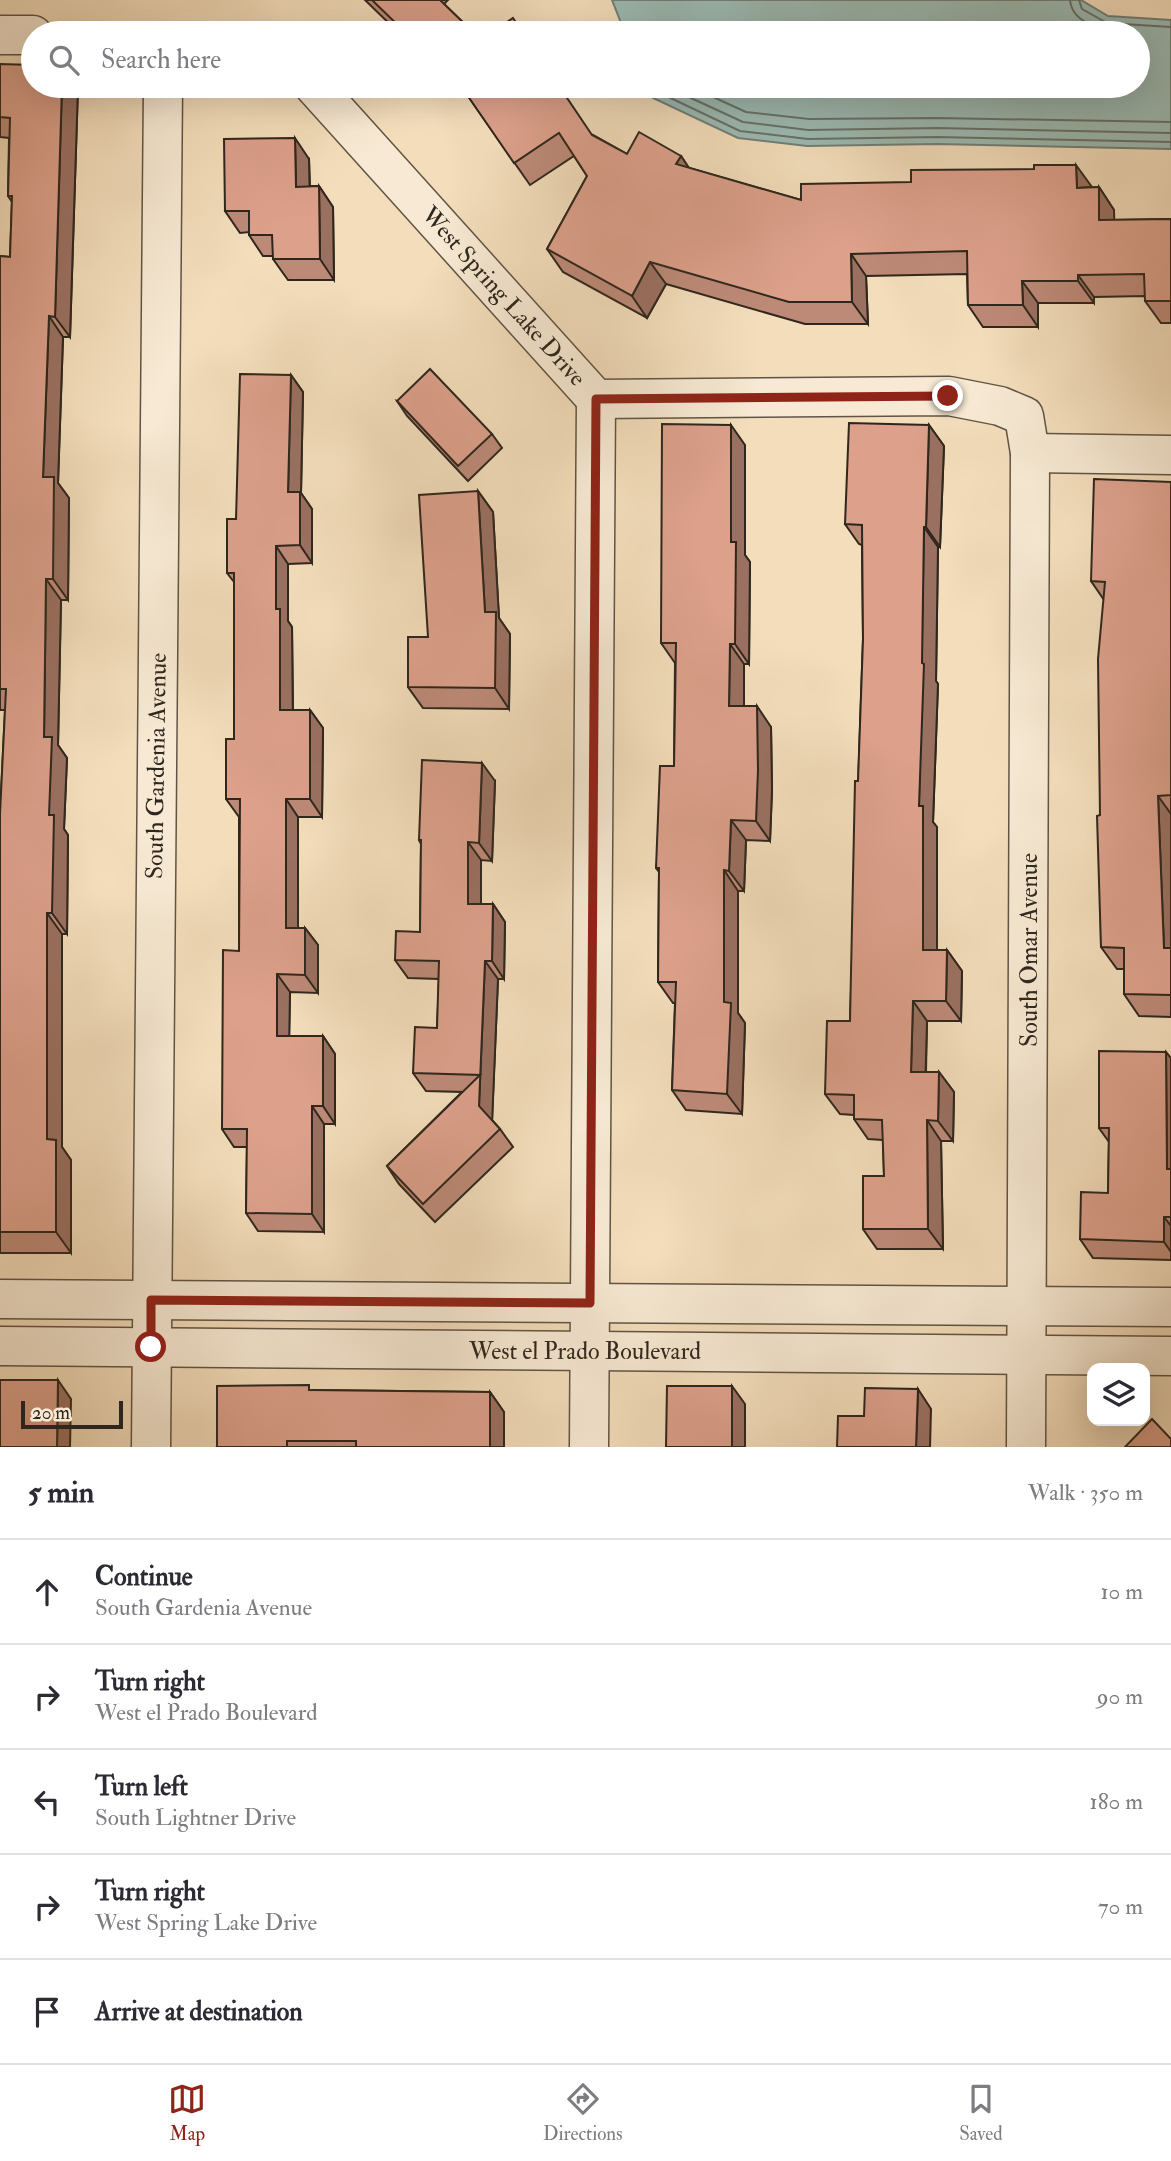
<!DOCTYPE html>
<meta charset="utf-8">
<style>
:root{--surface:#fff;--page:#f2f2f3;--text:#2b2b33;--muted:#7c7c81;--line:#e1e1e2;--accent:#8f2418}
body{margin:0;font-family:"IM FELL Double Pica",serif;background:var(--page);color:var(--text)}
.controls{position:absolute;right:21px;bottom:21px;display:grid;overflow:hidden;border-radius:14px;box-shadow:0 7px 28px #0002}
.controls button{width:63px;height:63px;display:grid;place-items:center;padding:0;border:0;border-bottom:2px solid var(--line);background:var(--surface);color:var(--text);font:35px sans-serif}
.scale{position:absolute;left:21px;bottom:18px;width:102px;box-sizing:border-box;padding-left:7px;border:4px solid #2f271d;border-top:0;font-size:19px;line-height:24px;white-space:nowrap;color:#2f271d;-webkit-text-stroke:5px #f7e9d3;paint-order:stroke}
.stop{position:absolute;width:21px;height:21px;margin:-16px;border:5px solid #8f2418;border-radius:50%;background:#fff}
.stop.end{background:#8f2418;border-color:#fff;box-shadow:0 2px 7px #0008}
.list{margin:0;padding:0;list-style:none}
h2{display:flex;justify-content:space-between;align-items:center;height:91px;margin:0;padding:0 28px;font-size:30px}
h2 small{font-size:23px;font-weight:400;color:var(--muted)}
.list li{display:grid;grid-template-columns:46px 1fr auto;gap:21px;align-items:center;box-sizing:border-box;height:105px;padding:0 28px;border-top:2px solid var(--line)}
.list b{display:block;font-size:26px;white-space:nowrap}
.list p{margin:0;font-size:23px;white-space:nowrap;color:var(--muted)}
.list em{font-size:23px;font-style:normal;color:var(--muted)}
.icon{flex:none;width:38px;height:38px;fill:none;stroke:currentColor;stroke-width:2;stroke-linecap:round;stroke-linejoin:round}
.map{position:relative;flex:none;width:1171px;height:1447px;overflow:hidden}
.search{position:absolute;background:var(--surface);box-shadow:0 7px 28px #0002;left:21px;right:21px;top:21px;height:77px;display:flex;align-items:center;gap:18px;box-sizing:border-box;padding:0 24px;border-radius:38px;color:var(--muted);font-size:26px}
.sheet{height:616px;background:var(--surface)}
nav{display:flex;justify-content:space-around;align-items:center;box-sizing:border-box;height:98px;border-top:2px solid var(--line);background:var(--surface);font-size:19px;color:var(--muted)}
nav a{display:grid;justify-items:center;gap:4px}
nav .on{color:var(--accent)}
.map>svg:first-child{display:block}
</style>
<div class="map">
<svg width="1171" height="1447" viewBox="0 0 1171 1447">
<rect width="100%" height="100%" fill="#f3ddbb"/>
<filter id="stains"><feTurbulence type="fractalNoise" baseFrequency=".00286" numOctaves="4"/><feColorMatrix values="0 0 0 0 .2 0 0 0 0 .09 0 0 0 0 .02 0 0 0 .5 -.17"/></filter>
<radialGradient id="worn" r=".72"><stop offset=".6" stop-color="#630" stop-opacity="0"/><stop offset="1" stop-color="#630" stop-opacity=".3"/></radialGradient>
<polygon fill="#9cbbb5" stroke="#708078" stroke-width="2" points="612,0 1081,0 1108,16 1171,20 1171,149 937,144 807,146 738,138 651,97 647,86 1138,86 1138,33 625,33"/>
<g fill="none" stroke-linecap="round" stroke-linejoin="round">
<g stroke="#667169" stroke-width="2">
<path d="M1070 0C1072 26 1110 32 1131 33"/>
<polyline points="1079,0 1082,9 1107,23 1171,27"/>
<polyline points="654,86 658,92 740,131 808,139 937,137 1171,142"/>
<polyline points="665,86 743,122 808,130 937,128 1171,133"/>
<polyline points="689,86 746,112 809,119 937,118 1171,122"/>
</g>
<defs>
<g id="minor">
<polyline points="0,35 33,35"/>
<polyline points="314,86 596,399 949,396 1000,406 1024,416 1030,453 1026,1447"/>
<polyline points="1030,453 1171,455"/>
<polyline points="0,1299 1171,1307"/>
<polyline points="0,1346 1171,1356"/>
<polyline points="151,1447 163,86"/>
<polyline points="589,1447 596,399"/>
</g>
</defs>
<use href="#minor" stroke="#605444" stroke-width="41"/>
<use href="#minor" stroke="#f7e9d3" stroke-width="38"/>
</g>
<g fill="#bd8a78" stroke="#2f271d" stroke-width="2">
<polygon points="365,0 448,0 444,4 474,33 399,33"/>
<polygon points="0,64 33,86 76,86 78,87 70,337 63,337 58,483 69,498 68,600 61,600 58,745 67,758 64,829 68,835 67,934 62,934 62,1147 71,1160 71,1253 0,1253 0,814 5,710 0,710 0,256 10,257 12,202 8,196 9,138 0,137"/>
<polygon points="461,86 593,135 627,154 681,156 689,168 801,200 1099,187 1114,210 1114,220 1171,219 1171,323 1161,323 1145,301 1145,296 1094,297 1094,303 1038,303 1038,327 983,327 968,305 967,274 866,276 868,324 805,324 666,284 647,318 563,272 547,249 587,176 574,156 530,185"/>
<polygon points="309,159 310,186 319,186 333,207 334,280 288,280 273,259 273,256 263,256 249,235 249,232 240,233 225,211"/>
<polygon points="291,375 303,392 301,493 312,509 312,563 288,564 288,621 292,627 293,710 310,710 323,728 322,817 298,817 298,928 305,928 318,945 318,993 290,992 289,1036 323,1036 335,1054 335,1124 324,1124 324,1232 258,1231 246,1213 247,1147 234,1147 222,1129 239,951 239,817 226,799 234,739 234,582 227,573 236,519"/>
<polygon points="397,401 492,434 502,448 468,481 407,416"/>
<polygon points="929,425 944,446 940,547 938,547 936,681 938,684 933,822 937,827 937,950 947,950 962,971 961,1021 927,1021 926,1072 939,1072 954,1092 953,1141 941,1141 943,1249 877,1249 863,1229 884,1176 883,1140 868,1139 854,1119 854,1115 840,1114 825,1094 850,1021 863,639 862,545 859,544 845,524"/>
<polygon points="745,445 745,555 750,562 749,664 744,664 744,706 771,727 772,790 770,841 746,840 744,891 738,891 738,1013 745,1023 742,1114 686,1110 672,1090 675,1003 673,1003 658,982 659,872 656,868 674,766 675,663 661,643"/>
<polygon points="1171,482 1171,1017 1139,1016 1124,994 1124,969 1117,969 1101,947 1100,815 1104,600 1091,581"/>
<polygon points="478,491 493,512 499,618 510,634 509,709 423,708 408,687 428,637"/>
<polygon points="495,781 492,861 481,860 481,904 493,904 505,922 504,979 498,979 492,1120 500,1129 513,1147 435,1222 399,1184 387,1166 462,1092 426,1091 413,1073 437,1028 439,979 408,978 395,960 420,932 421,844 419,840"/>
<polygon points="1171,1058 1171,1260 1093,1258 1080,1239 1108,1193 1109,1142 1099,1128"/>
<polygon points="312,1390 490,1392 504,1412 504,1447 217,1447"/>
</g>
<g fill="#9a7061" stroke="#2f271d" stroke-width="2">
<polygon points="62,86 76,86 78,87 70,337 55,317"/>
<polygon points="295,138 309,159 310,208 296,187"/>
<polygon points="681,156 696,179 676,164"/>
<polygon points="1076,165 1092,187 1077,188"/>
<polygon points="319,186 333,207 334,280 320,259"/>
<polygon points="1099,187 1114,210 1115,242 1099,220"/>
<polygon points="851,254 866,276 868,324 852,302"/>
<polygon points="650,262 666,284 647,318 632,296"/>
<polygon points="1078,275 1094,297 1094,303 1078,281"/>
<polygon points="1022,281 1038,303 1038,327 1023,305"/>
<polygon points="49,316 63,337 58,483 69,498 68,600 53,579 43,477"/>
<polygon points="291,375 303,392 301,493 312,509 312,563 300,545 288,492"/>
<polygon points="731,425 745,445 745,555 750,562 749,664 735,644 731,542"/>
<polygon points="929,425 944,446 940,547 926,527"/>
<polygon points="478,491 493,512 499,618 510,634 509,709 495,688 485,612"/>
<polygon points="924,527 938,547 936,681 938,684 933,822 937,827 937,971 923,950 919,806"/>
<polygon points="276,546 288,564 288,621 292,627 293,728 280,710 276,609"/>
<polygon points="46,579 61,600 58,745 67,758 64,829 68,835 67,934 52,913 49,815 44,737"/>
<polygon points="730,644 744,664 744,727 729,706"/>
<polygon points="757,706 771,727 772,790 770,841 756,821"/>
<polygon points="310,710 323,728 322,817 310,799"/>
<polygon points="482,763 495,781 492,861 479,843"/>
<polygon points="1158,796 1171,814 1171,958 1164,948"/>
<polygon points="286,799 298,817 298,945 286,928"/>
<polygon points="731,820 746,840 744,891 729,871"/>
<polygon points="468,842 481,860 481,922 468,904"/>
<polygon points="724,870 738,891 738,1013 745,1023 742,1114 727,1094 724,1002"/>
<polygon points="493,904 505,922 504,979 492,961"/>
<polygon points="47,913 62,934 62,1147 71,1160 71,1253 56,1232 47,1139"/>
<polygon points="305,928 318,945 318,993 305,975"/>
<polygon points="947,950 962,971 961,1021 946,1001"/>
<polygon points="485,961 498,979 492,1124 479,1106"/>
<polygon points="277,974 290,992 289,1054 277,1036"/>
<polygon points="913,1001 927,1021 925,1092 911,1072"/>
<polygon points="323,1036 335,1054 335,1124 323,1106"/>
<polygon points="1166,1052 1171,1058 1171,1174 1167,1169"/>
<polygon points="939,1072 954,1092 953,1141 938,1121"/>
<polygon points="312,1106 324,1124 324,1232 312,1214"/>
<polygon points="927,1120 941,1141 943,1249 928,1229"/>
<polygon points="1164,1217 1171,1226 1171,1252 1164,1242"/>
<polygon points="58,1380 71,1399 70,1447 57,1447"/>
<polygon points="732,1386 745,1404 745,1447 732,1447"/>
<polygon points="918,1389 931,1409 930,1447 916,1447"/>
<polygon points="490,1392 504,1412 504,1447 490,1447"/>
</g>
<g fill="#dca08b" stroke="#2f271d" stroke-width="2">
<polygon points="372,0 440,0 474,33 406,33"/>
<polygon points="513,18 523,33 491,33"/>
<polygon points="0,64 33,65 33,86 62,86 55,317 49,316 43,477 54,477 53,579 46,579 44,737 52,737 49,815 54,815 52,913 47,913 47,1139 56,1140 56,1232 0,1232 0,814 6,689 0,689 0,256 10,257 12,196 8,196 10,118 0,117"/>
<polygon points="461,86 559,86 592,135 627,154 639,132 681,156 676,164 801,200 801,184 911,182 911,170 1034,169 1034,165 1076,165 1077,188 1099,187 1099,220 1171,219 1171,301 1145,301 1144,274 1078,275 1078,281 1022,281 1023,305 968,305 967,251 851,254 852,302 789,302 650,262 632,296 547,249 587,176 559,133 514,163"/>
<polygon points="295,138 296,187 319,186 320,259 273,259 272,235 249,235 249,211 225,211 224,139"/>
<polygon points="430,369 492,434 458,466 397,401"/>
<polygon points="240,374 291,375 288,492 300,492 300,545 276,546 276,609 280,609 280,710 310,710 310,799 286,799 286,928 305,928 305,975 277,974 277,1036 323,1036 323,1106 312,1106 312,1214 246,1213 247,1129 222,1129 223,950 239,951 240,799 226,799 226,739 234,739 234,573 227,573 227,519 236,519"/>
<polygon points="849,423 929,425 926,527 924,527 922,663 924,664 919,806 923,806 923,950 947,950 946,1001 913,1001 911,1072 939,1072 938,1121 927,1120 928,1229 863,1229 863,1176 884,1176 882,1120 854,1119 854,1095 825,1094 827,1021 850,1021 855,781 858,781 863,639 862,525 845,524"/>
<polygon points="662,424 731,425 731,542 736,542 735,644 730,644 729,706 757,706 758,770 756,821 731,820 729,871 724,870 724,1002 731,1003 727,1094 672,1090 676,982 658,982 659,868 656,868 660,766 674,766 676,643 661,643"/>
<polygon points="1094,479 1171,482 1171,795 1158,796 1164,948 1171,948 1171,995 1124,994 1124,948 1101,947 1097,816 1100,815 1098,659 1105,582 1091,581"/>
<polygon points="478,491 485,612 496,612 495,688 408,687 408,637 428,637 419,495"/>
<polygon points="422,760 482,763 479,843 468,842 468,904 493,904 492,961 485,961 479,1106 500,1129 423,1204 387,1166 480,1075 413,1073 415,1027 437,1028 439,961 395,960 396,931 420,932 421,840 419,840"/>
<polygon points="1099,1051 1166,1052 1167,1169 1171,1169 1171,1217 1164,1217 1164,1242 1080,1239 1081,1192 1108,1193 1109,1128 1099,1128"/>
<polygon points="0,1380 58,1380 57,1447 0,1447"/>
<polygon points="309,1385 309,1390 490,1392 490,1447 356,1447 356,1441 287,1441 287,1447 217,1447 217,1386"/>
<polygon points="667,1386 732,1386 732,1447 666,1447"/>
<polygon points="865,1388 918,1389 916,1447 837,1447 838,1416 864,1416"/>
<polygon points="1152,1419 1171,1439 1171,1447 1125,1447"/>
</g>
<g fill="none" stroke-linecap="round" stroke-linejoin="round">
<polyline stroke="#8f2418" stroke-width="9" points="151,1347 151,1300 590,1303 596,399 948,396"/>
</g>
<g text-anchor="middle" stroke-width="7" stroke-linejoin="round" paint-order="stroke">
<g font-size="24" fill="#2f271d" stroke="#f7e9d3">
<text transform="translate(504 296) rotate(48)" y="8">West Spring Lake Drive</text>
<text transform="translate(156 766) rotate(-89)" y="8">South Gardenia Avenue</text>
<text transform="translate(1029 950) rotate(-90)" y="8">South Omar Avenue</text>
<text x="585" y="1359">West el Prado Boulevard</text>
</g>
</g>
<rect width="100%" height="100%" filter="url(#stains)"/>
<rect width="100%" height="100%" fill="url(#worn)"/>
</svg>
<div class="controls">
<button><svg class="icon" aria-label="layers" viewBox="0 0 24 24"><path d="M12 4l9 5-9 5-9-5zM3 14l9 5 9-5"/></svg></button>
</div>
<div class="scale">20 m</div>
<div class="stop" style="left:151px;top:1347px"></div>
<div class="stop end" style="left:948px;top:396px"></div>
<div class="search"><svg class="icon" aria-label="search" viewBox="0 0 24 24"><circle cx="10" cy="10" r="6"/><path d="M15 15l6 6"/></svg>Search here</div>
</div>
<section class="sheet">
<h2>5 min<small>Walk · 350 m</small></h2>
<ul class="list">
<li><svg class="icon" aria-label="ahead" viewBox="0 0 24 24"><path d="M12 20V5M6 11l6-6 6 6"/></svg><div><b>Continue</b><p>South Gardenia Avenue</p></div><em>10 m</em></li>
<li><svg class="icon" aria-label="right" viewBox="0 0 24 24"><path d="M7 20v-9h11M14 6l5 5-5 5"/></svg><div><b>Turn right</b><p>West el Prado Boulevard</p></div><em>90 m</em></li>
<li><svg class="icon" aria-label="left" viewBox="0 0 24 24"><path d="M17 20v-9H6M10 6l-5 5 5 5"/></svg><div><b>Turn left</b><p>South Lightner Drive</p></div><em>180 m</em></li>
<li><svg class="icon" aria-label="right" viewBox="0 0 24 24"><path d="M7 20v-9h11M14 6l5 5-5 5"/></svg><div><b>Turn right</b><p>West Spring Lake Drive</p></div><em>70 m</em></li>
<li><svg class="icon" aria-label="arrive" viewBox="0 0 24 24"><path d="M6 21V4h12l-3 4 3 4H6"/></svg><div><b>Arrive at destination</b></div></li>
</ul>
</section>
<nav>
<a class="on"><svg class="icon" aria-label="map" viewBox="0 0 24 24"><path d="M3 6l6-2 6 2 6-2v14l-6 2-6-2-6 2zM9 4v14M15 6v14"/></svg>Map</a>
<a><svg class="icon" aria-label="directions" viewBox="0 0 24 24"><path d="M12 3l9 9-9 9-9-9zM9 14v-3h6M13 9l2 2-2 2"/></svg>Directions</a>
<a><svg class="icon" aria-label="saved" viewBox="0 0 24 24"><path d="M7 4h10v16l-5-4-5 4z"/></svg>Saved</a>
</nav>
